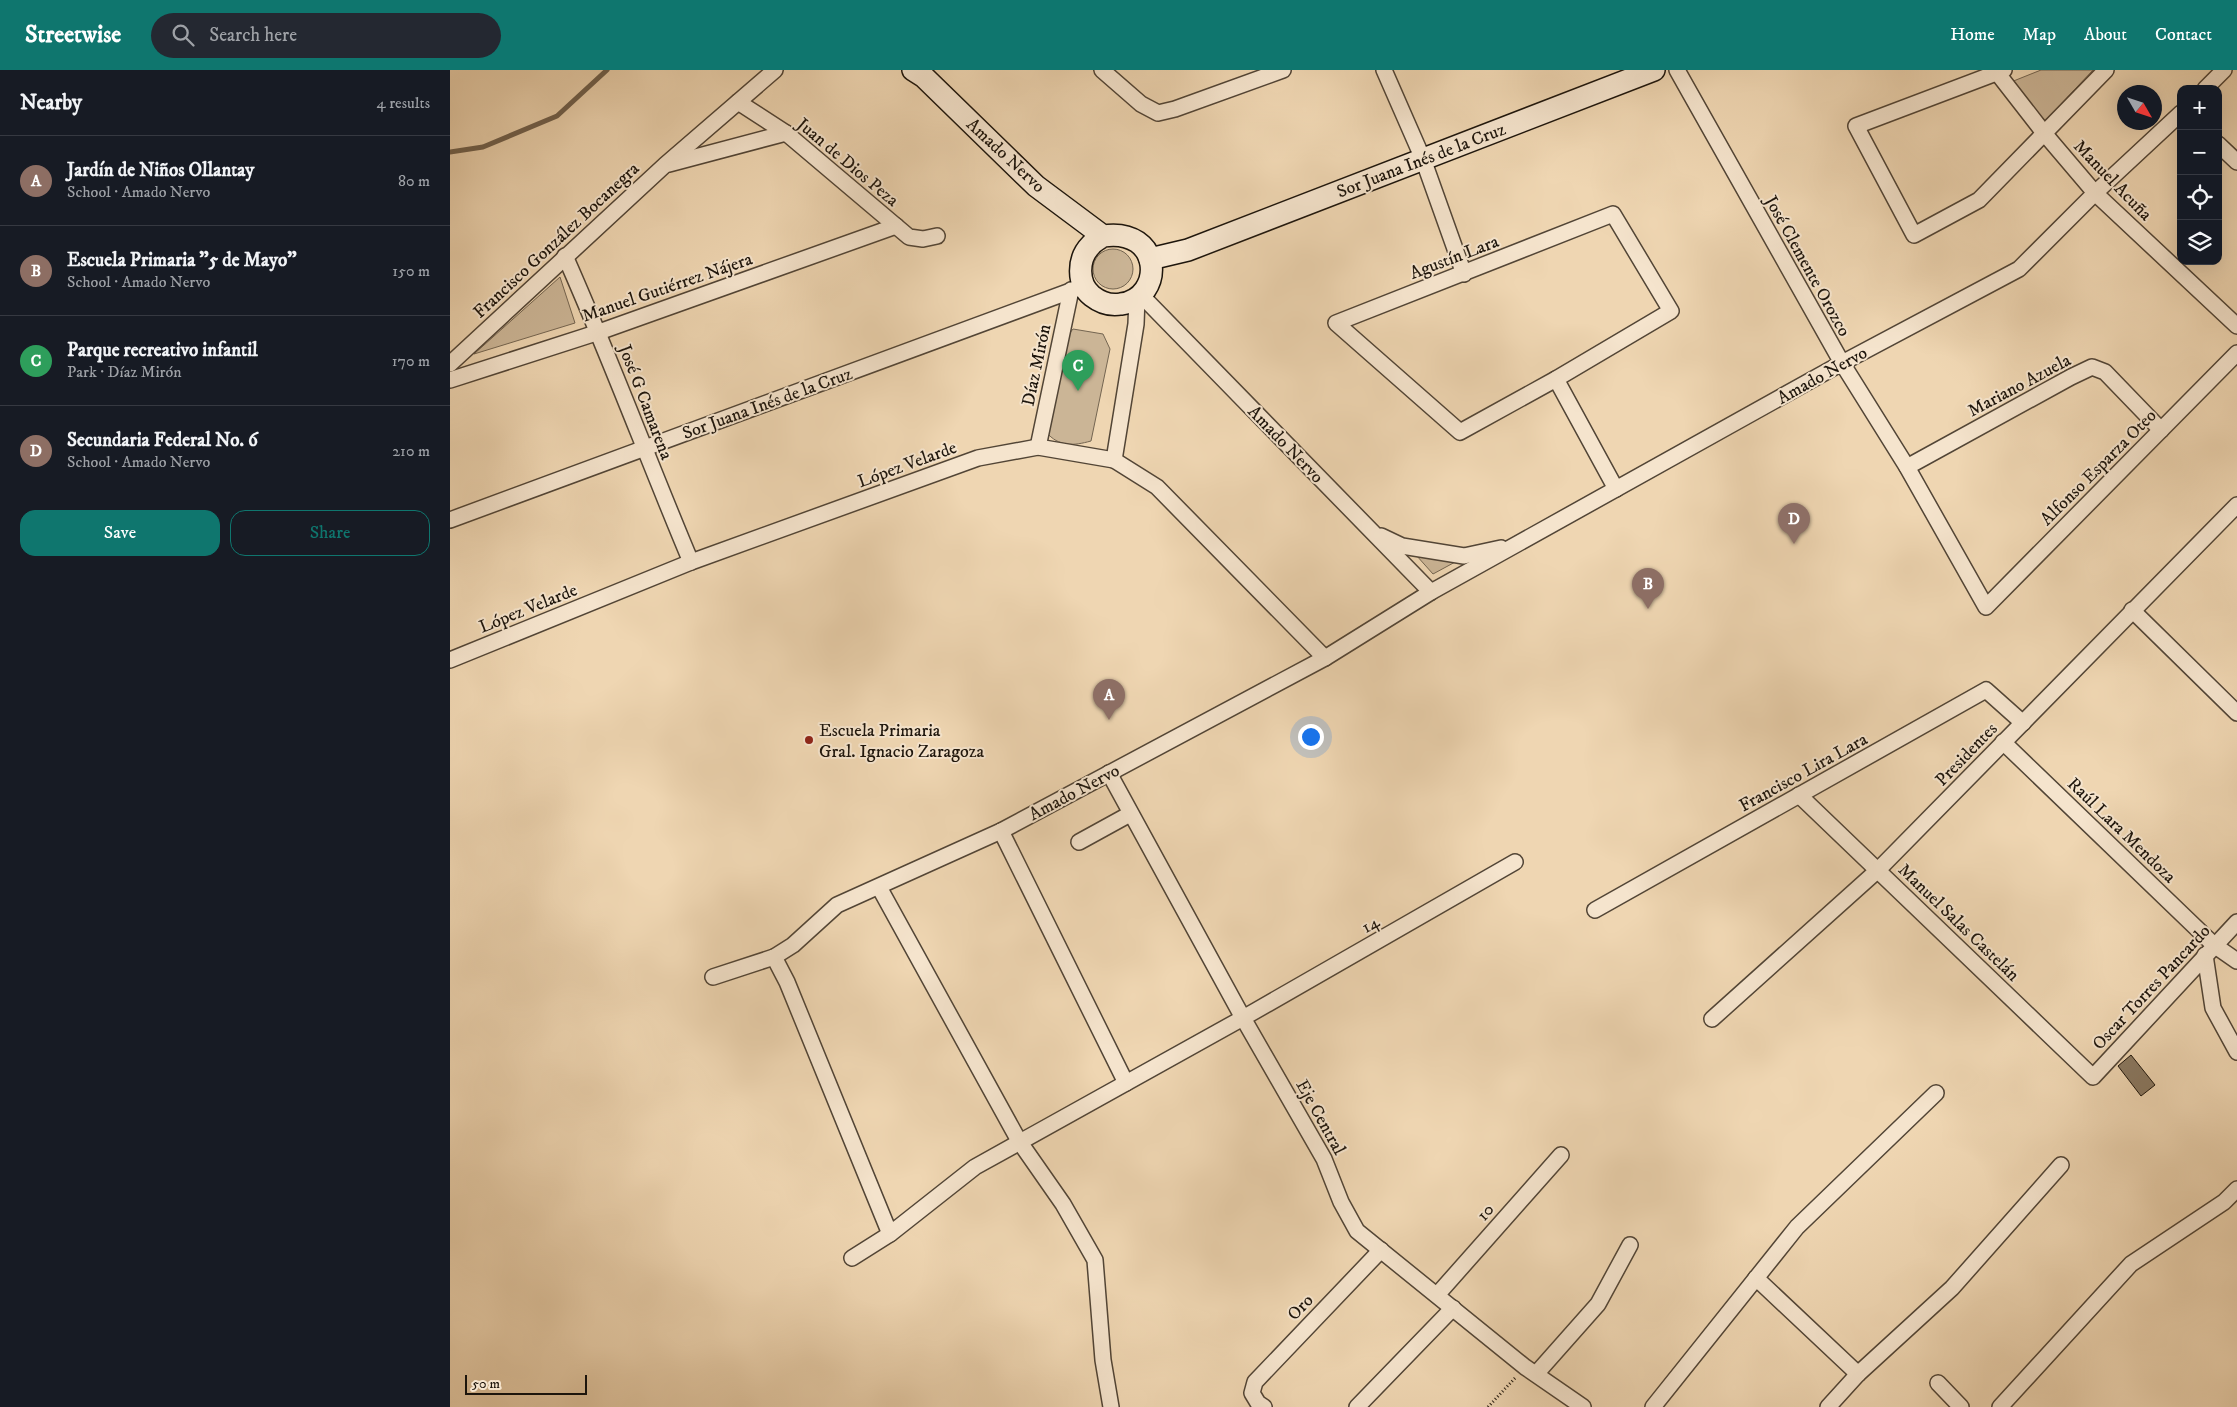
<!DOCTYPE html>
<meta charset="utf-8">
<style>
:root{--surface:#171b24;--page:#242831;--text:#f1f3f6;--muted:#9ea1a6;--line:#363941;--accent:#0f766e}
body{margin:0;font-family:"IM FELL DW Pica",serif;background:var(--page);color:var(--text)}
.controls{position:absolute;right:15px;top:15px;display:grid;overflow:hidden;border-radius:10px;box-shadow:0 5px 20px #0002}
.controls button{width:45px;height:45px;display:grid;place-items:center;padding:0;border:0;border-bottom:1px solid var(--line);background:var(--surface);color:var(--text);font:25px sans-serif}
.compass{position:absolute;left:1667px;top:15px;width:45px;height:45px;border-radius:50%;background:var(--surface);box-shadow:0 5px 20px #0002;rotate:129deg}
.scale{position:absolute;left:15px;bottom:12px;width:122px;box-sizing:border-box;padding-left:5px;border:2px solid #1d150c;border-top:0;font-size:14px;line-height:18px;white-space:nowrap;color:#1d150c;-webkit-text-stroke:4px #f5e4cd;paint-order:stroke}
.you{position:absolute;left:860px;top:666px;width:18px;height:18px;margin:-12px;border:4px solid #fff;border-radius:50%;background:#1a73e8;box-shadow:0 0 0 8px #1a73e833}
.badge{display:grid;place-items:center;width:32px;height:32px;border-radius:50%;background:var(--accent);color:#fff;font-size:16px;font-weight:700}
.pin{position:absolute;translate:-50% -41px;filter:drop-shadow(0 1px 2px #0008)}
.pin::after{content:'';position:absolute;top:26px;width:18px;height:15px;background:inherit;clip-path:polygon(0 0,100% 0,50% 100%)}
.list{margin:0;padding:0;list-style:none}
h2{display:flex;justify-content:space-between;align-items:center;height:65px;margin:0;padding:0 20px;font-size:21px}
h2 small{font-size:16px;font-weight:400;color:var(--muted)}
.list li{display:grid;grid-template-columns:32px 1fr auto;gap:15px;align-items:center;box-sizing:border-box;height:90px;padding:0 20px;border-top:1px solid var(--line)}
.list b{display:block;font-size:19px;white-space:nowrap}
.list p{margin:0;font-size:16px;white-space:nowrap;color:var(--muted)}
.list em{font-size:16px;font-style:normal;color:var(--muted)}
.actions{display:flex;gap:10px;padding:15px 20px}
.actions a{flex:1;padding:11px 0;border:1px solid var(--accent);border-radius:15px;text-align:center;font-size:18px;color:var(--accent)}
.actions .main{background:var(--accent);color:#fff}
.icon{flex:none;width:28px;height:28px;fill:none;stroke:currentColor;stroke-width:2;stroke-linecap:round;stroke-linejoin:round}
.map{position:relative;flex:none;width:1787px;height:1337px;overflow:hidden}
header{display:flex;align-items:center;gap:30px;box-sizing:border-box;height:70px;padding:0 25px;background:var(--accent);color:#fff}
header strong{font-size:24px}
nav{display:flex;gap:28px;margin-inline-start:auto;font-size:18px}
.search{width:350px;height:45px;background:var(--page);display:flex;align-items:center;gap:12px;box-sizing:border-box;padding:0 18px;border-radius:28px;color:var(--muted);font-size:19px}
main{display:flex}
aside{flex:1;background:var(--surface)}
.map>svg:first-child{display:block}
</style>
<header>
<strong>Streetwise</strong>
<div class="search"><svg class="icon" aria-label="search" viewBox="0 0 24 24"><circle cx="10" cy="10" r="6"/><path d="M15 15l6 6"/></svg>Search here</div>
<nav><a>Home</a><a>Map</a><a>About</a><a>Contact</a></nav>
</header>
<main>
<aside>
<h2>Nearby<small>4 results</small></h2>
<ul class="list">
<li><span class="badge" style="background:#8d6e63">A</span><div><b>Jardín de Niños Ollantay</b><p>School · Amado Nervo</p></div><em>80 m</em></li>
<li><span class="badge" style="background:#8d6e63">B</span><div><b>Escuela Primaria &quot;5 de Mayo&quot;</b><p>School · Amado Nervo</p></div><em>150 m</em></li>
<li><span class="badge" style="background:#2e9e5b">C</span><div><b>Parque recreativo infantil</b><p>Park · Díaz Mirón</p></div><em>170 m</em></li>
<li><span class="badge" style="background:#8d6e63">D</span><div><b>Secundaria Federal No. 6</b><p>School · Amado Nervo</p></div><em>210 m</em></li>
</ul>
<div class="actions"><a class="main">Save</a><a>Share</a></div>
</aside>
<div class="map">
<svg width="1787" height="1337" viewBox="0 0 1787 1337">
<rect width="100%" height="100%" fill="#efd6b2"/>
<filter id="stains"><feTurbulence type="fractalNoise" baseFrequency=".004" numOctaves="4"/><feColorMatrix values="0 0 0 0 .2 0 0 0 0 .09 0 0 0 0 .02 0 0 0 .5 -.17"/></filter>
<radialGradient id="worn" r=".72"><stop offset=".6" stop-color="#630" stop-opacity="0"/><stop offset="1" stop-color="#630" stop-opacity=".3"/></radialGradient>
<g fill="#cbb596" stroke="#746551">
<polygon points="1591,0 1643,0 1595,51 1561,12"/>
<circle cx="663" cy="199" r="20"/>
<polygon points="110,207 125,253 24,284"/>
<path d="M623 259 653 264 660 279 641 371C623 376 609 377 596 362L615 269Z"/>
<polygon points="966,485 1007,491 983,504"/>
</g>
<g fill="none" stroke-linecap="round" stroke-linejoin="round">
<polyline stroke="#70614e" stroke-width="5" points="0,82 33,77 107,46 157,0"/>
</g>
<polygon fill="#8a7962" stroke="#1d150c" points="1681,985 1705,1015 1691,1026 1668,996"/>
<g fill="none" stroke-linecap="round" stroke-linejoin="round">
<defs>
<g id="minor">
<polyline points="652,0 691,34 708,43 725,39 833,0"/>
<polyline points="934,0 973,89 1014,204"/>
<polyline points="1227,0 1392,293 1457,397 1536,537 1787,283"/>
<polyline points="1545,0 1594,63 1645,123 1787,256"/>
<polyline points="1554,0 1406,56 1464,165 1529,130 1656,0"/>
<polyline points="1755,19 1774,0"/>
<polyline points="288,32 336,63 459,167 473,169 487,166"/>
<polyline points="1768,74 1787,92"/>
<polyline points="219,94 336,63"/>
<polygon points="1163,144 1221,241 1106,309 1010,362 886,253"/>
<path d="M115 186C160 287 198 390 241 492"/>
<polyline points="691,225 981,522"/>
<polyline points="0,294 215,95 325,0"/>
<polyline points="1106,309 1166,419"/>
<polyline points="0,310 149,262 446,156"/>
<polyline points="588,377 621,220"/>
<polyline points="664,390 686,254 687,227"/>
<polyline points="1457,397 1621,307 1642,297 1655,302 1711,360"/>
<polyline points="0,450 634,216"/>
<polyline points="931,466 952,476 1014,486 1051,478"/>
<polyline points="1682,540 1787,643"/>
<polyline points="0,590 241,492 528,388 588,377 664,390 707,417 875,588"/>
<polyline points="1553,672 1764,875 1787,891"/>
<polyline points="659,703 793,948 874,1089 891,1132 907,1161 1075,1297 1133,1337"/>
<polyline points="1349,725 1643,1007 1787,852"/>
<polyline points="551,761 676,1013"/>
<polyline points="629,772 680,744"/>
<polyline points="429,817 569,1071 613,1134 645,1190 653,1290 661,1337"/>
<polyline points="1145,840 1536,620 1573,653"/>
<polyline points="1755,885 1763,938 1787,982"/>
<polyline points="324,887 337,912 440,1164"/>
<polyline points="263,907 324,887 343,875 387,835 551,761 875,588 981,522 1392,293 1569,199 1645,123 1731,43"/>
<polyline points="1262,949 1428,800 1787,435"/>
<polyline points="402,1188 440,1164 525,1097 793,948 1065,792"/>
<polyline points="1306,1208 1408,1304"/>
<polyline points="987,1225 1111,1085"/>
<polyline points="1086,1304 1148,1234 1180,1175"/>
<polyline points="1488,1313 1511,1337"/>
<polyline points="814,1337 808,1333 802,1323 805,1312 931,1180"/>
<polyline points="907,1337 1003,1238"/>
<polyline points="1203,1337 1347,1157 1486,1023"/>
<polyline points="1378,1337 1408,1304 1502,1218 1611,1095"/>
<polyline points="1550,1337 1681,1194 1774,1132 1787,1119"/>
</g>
<g id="secondary">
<path d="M463 0 474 7 586 116 653 166C713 157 715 228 671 234 660 236 651 233 642 226 627 214 627 189 641 175 644 171 649 169 653 166"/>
<polyline points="700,189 738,180 1204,0"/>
</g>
</defs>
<use href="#minor" stroke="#524536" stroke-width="18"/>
<use href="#secondary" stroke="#1d150c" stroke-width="24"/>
<polyline stroke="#1d150c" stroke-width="3" stroke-dasharray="1 2.5" stroke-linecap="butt" points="1038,1337 1066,1307"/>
<use href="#minor" stroke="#f5e4cd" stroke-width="15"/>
<use href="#secondary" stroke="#f5e4cd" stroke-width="21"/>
</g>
<circle fill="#8f2418" stroke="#f5e4cd" stroke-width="2" cx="359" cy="670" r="5"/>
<g text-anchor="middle" stroke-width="4" stroke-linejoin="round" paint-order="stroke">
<g font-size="18" fill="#1d150c" stroke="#f5e4cd">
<text transform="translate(556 85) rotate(43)" y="6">Amado Nervo</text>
<text transform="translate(971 90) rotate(-21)" y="6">Sor Juana Inés de la Cruz</text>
<text transform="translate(398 92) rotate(40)" y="6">Juan de Dios Peza</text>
<text transform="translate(1663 110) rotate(46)" y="6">Manuel Acuña</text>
<text transform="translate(106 170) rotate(-43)" y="6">Francisco González Bocanegra</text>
<text transform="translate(1004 187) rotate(-21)" y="6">Agustín Lara</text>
<text transform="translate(1358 196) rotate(61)" y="6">José Clemente Orozco</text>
<text transform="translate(217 217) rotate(-19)" y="6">Manuel Gutiérrez Nájera</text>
<text transform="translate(586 295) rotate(-78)" y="6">Díaz Mirón</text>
<text transform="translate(1372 305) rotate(-29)" y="6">Amado Nervo</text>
<text transform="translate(1569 315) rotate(-28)" y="6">Mariano Azuela</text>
<text transform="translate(196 332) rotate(69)" y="6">José G Camarena</text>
<text transform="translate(317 333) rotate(-20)" y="6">Sor Juana Inés de la Cruz</text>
<text transform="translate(836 374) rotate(46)" y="6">Amado Nervo</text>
<text transform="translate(457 394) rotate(-20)" y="6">López Velarde</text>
<text transform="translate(1648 397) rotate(-45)" y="6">Alfonso Esparza Oteo</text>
<text transform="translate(78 538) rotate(-22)" y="6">López Velarde</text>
<text transform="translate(1516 684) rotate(-46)" y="6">Presidentes</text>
<text transform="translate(1353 702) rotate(-29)" y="6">Francisco Lira Lara</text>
<text transform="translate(624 722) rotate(-28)" y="6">Amado Nervo</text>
<text transform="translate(1672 760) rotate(44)" y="6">Raúl Lara Mendoza</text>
<text transform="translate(1509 852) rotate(44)" y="6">Manuel Salas Castelán</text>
<text transform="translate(920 854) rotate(-30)" y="6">14</text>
<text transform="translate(1701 917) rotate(-47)" y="6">Oscar Torres Pancardo</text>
<text transform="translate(871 1047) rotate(61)" y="6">Eje Central</text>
<text transform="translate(1035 1142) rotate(-49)" y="6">10</text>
<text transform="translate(850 1237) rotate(-46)" y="6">Oro</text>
</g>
<g font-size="18" fill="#1d150c" stroke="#f5e4cd" text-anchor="start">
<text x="369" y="666">Escuela Primaria<tspan x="369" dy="21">Gral. Ignacio Zaragoza</tspan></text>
</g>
</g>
<rect width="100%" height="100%" filter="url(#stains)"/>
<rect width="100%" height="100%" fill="url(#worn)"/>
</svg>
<div class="controls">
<button>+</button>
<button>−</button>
<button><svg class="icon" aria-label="locate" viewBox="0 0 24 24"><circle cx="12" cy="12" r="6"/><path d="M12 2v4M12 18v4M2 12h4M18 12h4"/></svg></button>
<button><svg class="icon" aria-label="layers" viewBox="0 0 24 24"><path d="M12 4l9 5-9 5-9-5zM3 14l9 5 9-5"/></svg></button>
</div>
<svg class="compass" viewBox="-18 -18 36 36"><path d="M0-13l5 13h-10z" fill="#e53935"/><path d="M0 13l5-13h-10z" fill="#9ea1a6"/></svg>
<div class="scale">50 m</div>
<div class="you"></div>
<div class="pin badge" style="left:659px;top:650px;background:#8d6e63">A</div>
<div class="pin badge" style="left:1198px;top:539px;background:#8d6e63">B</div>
<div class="pin badge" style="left:628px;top:321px;background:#2e9e5b">C</div>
<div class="pin badge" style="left:1344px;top:474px;background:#8d6e63">D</div>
</div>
</main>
